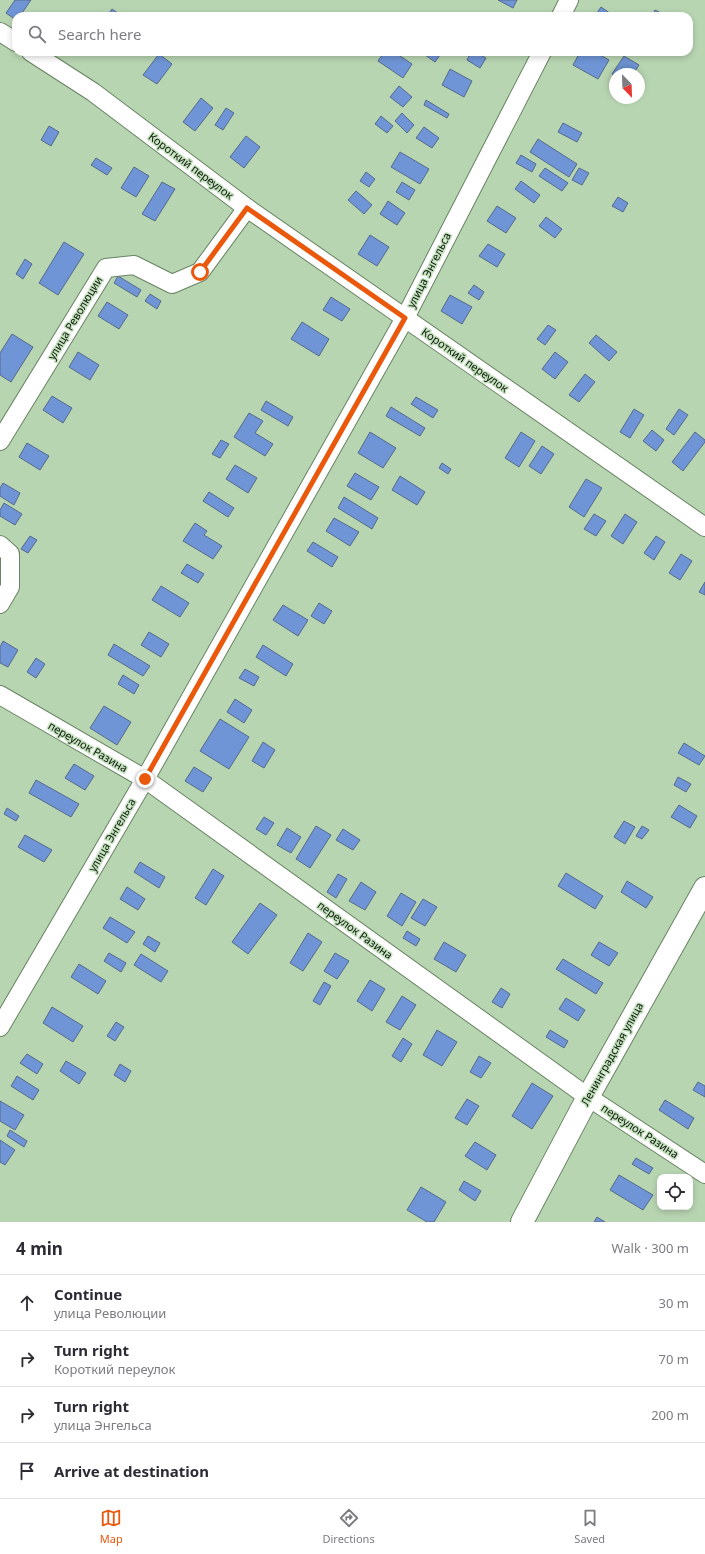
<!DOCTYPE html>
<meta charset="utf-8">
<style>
:root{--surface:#fff;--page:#f7f7f7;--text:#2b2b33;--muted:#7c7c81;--line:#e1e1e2;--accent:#ea580c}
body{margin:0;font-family:"Noto Sans",sans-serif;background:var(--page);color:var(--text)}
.controls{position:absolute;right:12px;bottom:12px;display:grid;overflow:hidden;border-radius:8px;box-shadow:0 2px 6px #0003}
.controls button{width:36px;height:36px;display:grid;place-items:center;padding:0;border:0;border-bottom:1px solid var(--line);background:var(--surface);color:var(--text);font:20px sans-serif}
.compass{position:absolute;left:609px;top:68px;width:36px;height:36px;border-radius:50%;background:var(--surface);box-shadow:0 2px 6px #0003;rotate:157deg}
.stop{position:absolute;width:12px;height:12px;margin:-9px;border:3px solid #ea580c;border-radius:50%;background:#fff}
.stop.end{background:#ea580c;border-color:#fff;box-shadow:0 1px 4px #0008}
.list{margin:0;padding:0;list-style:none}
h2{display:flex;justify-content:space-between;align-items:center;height:52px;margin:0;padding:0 16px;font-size:17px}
h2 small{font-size:13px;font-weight:400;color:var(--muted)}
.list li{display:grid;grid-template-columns:26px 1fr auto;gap:12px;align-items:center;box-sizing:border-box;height:56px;padding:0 16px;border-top:1px solid var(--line)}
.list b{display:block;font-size:15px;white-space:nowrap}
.list p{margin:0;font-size:13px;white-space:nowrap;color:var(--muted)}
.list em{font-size:13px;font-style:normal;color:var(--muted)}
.icon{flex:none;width:22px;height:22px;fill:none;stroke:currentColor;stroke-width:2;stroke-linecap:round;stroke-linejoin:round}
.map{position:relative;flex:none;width:705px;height:1222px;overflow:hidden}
.search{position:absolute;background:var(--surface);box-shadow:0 2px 6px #0003;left:12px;right:12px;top:12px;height:44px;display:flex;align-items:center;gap:10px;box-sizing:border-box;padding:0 14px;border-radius:12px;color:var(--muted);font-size:15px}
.sheet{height:276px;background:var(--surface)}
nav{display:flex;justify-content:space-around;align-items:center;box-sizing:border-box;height:56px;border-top:1px solid var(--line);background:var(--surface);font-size:11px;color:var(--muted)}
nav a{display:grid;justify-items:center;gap:2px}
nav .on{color:var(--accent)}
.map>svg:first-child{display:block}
</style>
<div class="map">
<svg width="705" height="1222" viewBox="0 0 705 1222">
<rect width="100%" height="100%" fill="#b8d5b2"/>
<g fill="#6f95d6" stroke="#566a8a">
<polygon points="15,0 31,0 20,16 16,16 16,20 6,13"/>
<polygon points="498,0 517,0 513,8"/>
<polygon points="601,7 614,16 595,16"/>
<polygon points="112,9 122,16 107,16"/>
<polygon points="655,10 661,13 659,16 652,16"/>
<polygon points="384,52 394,52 412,64 403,78 378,61"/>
<polygon points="421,52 436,52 440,55 435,62"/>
<polygon points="471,52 475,52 486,58 480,68 467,60"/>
<polygon points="580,52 595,52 609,60 598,79 573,65"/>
<polygon points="159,54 172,64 157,84 143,75"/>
<polygon points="624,56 639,65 633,74 615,74 615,76 612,74"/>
<polygon points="450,69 472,81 464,97 442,85"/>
<polygon points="399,86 412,97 403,107 390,97"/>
<polygon points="201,98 213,108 195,131 183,122"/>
<polygon points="426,100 449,114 447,118 424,105"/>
<polygon points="226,108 234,113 223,130 215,125"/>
<polygon points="402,113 414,125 407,133 395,121"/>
<polygon points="381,116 393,126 387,133 375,124"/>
<polygon points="563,123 582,133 577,142 558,132"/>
<polygon points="49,126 59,132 51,146 41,140"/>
<polygon points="424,127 439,138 432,148 416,138"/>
<polygon points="246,136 260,147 244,168 230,157"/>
<polygon points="538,139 577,164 569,177 530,152"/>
<polygon points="400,152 429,169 420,184 391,167"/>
<polygon points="521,155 536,164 532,172 516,163"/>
<polygon points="96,158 112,168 107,175 91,165"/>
<polygon points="134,167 149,176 136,197 121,188"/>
<polygon points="545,168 568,183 562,191 539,176"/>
<polygon points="579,168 589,173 582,185 572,180"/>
<polygon points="366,172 375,179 369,187 360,181"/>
<polygon points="521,181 540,195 534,203 515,189"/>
<polygon points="162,182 175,189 155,221 142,214"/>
<polygon points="402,182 415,190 409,200 396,192"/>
<polygon points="356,191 372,205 364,214 348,200"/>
<polygon points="618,197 628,203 623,212 612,206"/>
<polygon points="388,201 405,213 397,225 380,214"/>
<polygon points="497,206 516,218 506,233 487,221"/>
<polygon points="546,217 562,229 555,238 539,226"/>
<polygon points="370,235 389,247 377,266 358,254"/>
<polygon points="64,242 84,254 58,295 39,283"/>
<polygon points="488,244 505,254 497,267 479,256"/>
<polygon points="25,259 32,264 23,279 16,274"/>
<polygon points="118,276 141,290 137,297 114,283"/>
<polygon points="474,285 484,292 479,300 468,293"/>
<polygon points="150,294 161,301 157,309 145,301"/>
<polygon points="450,295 472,307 462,324 441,311"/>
<polygon points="331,297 350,309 342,321 323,310"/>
<polygon points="107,302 128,315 119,329 98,316"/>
<polygon points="302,322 329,339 319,356 291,339"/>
<polygon points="548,325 556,330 545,345 537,339"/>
<polygon points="12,334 33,347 11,382 0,375 0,353"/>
<polygon points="596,335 617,352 609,361 589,343"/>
<polygon points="78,352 99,365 90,380 69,367"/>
<polygon points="555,352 568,362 555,379 542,369"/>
<polygon points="585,374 595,382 579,402 569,395"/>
<polygon points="52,396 72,408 63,423 43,410"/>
<polygon points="416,397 438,410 433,418 411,404"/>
<polygon points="266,401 293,417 288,426 261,410"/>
<polygon points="391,407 425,428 420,436 386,416"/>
<polygon points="634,409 644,415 630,438 620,432"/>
<polygon points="679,409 688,415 674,435 666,429"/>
<polygon points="249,413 263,421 255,433 273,444 265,456 234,437"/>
<polygon points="652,430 664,440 656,451 643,441"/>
<polygon points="370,432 396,448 383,468 358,453"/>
<polygon points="521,432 535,441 519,467 505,458"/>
<polygon points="695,432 705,440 705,442 683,471 672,462"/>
<polygon points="221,440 229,444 220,458 212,454"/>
<polygon points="27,443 49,456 40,470 19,457"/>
<polygon points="542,446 554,454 541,474 529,466"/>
<polygon points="442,463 451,469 448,474 439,468"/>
<polygon points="235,465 257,478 248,493 226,479"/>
<polygon points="355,473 379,487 371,500 347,486"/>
<polygon points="400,476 425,492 417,505 392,490"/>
<polygon points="586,479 602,488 584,517 569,507"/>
<polygon points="3,483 20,493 14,505 0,496 0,488"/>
<polygon points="209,492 234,508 228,517 203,501"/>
<polygon points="344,497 378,518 372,529 338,508"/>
<polygon points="4,503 22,514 15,525 0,516 0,510"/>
<polygon points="594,514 606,521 596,536 584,529"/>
<polygon points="625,514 637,522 623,544 611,536"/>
<polygon points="334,518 359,532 350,546 326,531"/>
<polygon points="195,523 207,531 204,535 222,546 213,559 183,541"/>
<polygon points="30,536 37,540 28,553 21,549"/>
<polygon points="656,536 665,542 654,560 644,553"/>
<polygon points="313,542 338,557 332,567 307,551"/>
<polygon points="681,554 692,561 680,580 669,573"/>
<polygon points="187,564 204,574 198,583 181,573"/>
<polygon points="705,582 705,595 699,592"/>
<polygon points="161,586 189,603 180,617 152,600"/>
<polygon points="319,603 332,611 324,624 311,616"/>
<polygon points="283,605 308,620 298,636 273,620"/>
<polygon points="149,632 169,644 161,657 141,645"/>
<polygon points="3,641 18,650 8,667 0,663 0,647"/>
<polygon points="114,644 150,666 143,676 108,655"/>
<polygon points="263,645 293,664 286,676 256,657"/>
<polygon points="36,658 45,664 36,678 27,672"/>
<polygon points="245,669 259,677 254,686 239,678"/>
<polygon points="123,675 139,685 134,694 118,684"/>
<polygon points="235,699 252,710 244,723 227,712"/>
<polygon points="104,706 131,722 117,745 90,728"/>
<polygon points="220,719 249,737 229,769 200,751"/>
<polygon points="263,742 275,750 264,768 252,761"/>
<polygon points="684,743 705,756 699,765 678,753"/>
<polygon points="74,764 94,776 85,790 65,778"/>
<polygon points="194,767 212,778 203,792 185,781"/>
<polygon points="678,777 691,784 686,792 674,785"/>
<polygon points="36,780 79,804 71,817 29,793"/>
<polygon points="679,805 697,816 690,828 671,817"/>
<polygon points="7,808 19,816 16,821 4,814"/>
<polygon points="264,817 274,823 266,835 256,829"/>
<polygon points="624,821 635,827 625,844 614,837"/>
<polygon points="316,826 331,835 310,868 296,859"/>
<polygon points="642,826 649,830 642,839 636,836"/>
<polygon points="287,828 301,837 291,853 277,845"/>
<polygon points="343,829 360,840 353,850 336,840"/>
<polygon points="25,835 52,850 44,862 18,847"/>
<polygon points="140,862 165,877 159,888 134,872"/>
<polygon points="213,869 224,876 206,905 195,898"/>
<polygon points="566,873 603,896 595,909 558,886"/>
<polygon points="338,874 347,879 336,898 327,892"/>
<polygon points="627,881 653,897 646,908 621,892"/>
<polygon points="361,882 376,892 365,910 349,901"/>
<polygon points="127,887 145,899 138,910 120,899"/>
<polygon points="401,893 416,902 402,926 387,916"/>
<polygon points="423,899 437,907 425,926 411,918"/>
<polygon points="260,903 277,915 248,954 232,942"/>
<polygon points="110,917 135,932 127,943 103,928"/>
<polygon points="407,931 420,939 416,946 403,938"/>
<polygon points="308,933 322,942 303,971 290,963"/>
<polygon points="148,936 160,943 155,952 143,944"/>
<polygon points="444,942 466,955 456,972 434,959"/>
<polygon points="599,942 618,953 609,966 591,955"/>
<polygon points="109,953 126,963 121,972 104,961"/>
<polygon points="335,953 349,961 337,979 324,971"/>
<polygon points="141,954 168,971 161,982 134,965"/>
<polygon points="563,959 603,983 596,994 556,969"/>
<polygon points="79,964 106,981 98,994 71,977"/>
<polygon points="370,980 385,989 372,1011 357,1001"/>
<polygon points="324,982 331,986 320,1005 313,1001"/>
<polygon points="501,988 510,994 502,1008 492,1002"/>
<polygon points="402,996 416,1005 400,1030 386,1022"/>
<polygon points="566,998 585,1010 578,1021 559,1009"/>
<polygon points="52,1007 83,1026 73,1042 43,1023"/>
<polygon points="116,1022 124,1027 115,1041 107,1036"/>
<polygon points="437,1030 457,1042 442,1066 423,1055"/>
<polygon points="550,1030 568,1041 564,1048 546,1037"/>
<polygon points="403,1038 412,1044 401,1062 392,1056"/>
<polygon points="27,1054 43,1064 37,1074 20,1063"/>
<polygon points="479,1056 491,1063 481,1078 470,1072"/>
<polygon points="66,1061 86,1073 79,1084 60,1071"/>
<polygon points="120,1064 131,1071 125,1082 114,1075"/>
<polygon points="17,1076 39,1090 33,1100 11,1086"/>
<polygon points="698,1082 705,1086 705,1097 693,1090"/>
<polygon points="532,1083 553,1096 532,1129 512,1116"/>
<polygon points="467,1099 479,1106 467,1125 455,1118"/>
<polygon points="665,1100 694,1118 688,1129 659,1110"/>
<polygon points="0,1101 24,1115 15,1130 0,1121"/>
<polygon points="10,1130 27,1141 24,1147 7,1136"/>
<polygon points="0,1140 15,1150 5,1165 0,1162"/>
<polygon points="475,1142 496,1155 487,1170 465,1156"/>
<polygon points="636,1158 653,1168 649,1174 632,1164"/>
<polygon points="619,1175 653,1195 643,1210 610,1190"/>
<polygon points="464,1181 481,1191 475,1201 459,1190"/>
<polygon points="421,1187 446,1202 434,1222 427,1222 407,1210"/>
<polygon points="597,1217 605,1222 594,1222"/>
</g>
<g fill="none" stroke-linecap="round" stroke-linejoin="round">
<defs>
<g id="street">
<polyline points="561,16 569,0"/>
<polyline points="0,32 16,42"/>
<polyline points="31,52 93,92 247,208 705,527"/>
<polyline points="0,441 106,268 134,265 172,284 200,272 247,208"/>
<polyline points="0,545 10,554 10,587 0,604"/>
<polyline points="0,695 145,779 588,1097 705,1174"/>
<polyline points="0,1027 145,779 405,318 542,52"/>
</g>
<polyline id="secondary" points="522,1222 588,1097 705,888"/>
</defs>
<use href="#street" stroke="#698364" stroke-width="20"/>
<use href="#secondary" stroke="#698364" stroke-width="24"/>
<use href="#street" stroke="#fff" stroke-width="18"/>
<use href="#secondary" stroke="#fff" stroke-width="22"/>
</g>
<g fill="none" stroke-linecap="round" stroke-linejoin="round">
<polyline stroke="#ea580c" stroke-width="5" points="145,779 405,318 247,208 200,272"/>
</g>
<g text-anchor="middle" stroke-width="3" stroke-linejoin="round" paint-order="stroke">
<g font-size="11" fill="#0d170b" stroke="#c5e2bf">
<text transform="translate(191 166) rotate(37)" y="4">Короткий переулок</text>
<text transform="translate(429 270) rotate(-63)" y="4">улица Энгельса</text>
<text transform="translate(75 318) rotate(-59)" y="4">улица Революции</text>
<text transform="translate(465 360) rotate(35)" y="4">Короткий переулок</text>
<text transform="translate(88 747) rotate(30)" y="4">переулок Разина</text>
<text transform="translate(112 835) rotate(-60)" y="4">улица Энгельса</text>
<text transform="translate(355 930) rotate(36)" y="4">переулок Разина</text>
<text transform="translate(612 1054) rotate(-61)" y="4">Ленинградская улица</text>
<text transform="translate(640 1131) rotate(33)" y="4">переулок Разина</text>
</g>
</g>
</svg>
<div class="controls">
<button><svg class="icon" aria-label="locate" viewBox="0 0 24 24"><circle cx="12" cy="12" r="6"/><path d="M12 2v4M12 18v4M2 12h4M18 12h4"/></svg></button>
</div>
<svg class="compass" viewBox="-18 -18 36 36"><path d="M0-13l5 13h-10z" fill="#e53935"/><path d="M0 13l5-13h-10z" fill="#7c7c81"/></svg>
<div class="stop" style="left:200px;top:272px"></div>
<div class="stop end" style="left:145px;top:779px"></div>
<div class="search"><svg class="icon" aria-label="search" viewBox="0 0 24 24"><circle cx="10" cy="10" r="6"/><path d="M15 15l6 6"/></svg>Search here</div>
</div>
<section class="sheet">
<h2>4 min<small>Walk · 300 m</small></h2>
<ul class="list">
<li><svg class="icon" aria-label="ahead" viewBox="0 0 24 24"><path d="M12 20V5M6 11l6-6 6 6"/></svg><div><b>Continue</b><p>улица Революции</p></div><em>30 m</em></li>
<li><svg class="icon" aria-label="right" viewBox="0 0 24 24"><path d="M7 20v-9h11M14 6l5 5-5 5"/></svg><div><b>Turn right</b><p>Короткий переулок</p></div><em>70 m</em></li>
<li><svg class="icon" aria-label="right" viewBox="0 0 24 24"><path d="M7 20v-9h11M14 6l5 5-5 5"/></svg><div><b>Turn right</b><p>улица Энгельса</p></div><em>200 m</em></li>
<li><svg class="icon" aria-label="arrive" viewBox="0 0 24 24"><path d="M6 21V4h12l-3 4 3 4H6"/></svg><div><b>Arrive at destination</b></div></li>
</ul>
</section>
<nav>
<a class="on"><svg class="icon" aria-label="map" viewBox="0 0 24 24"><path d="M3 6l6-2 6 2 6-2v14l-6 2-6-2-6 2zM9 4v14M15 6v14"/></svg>Map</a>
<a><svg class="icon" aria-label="directions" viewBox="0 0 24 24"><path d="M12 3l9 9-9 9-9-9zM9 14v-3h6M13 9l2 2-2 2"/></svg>Directions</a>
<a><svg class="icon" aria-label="saved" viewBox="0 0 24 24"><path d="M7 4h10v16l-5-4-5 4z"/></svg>Saved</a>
</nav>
